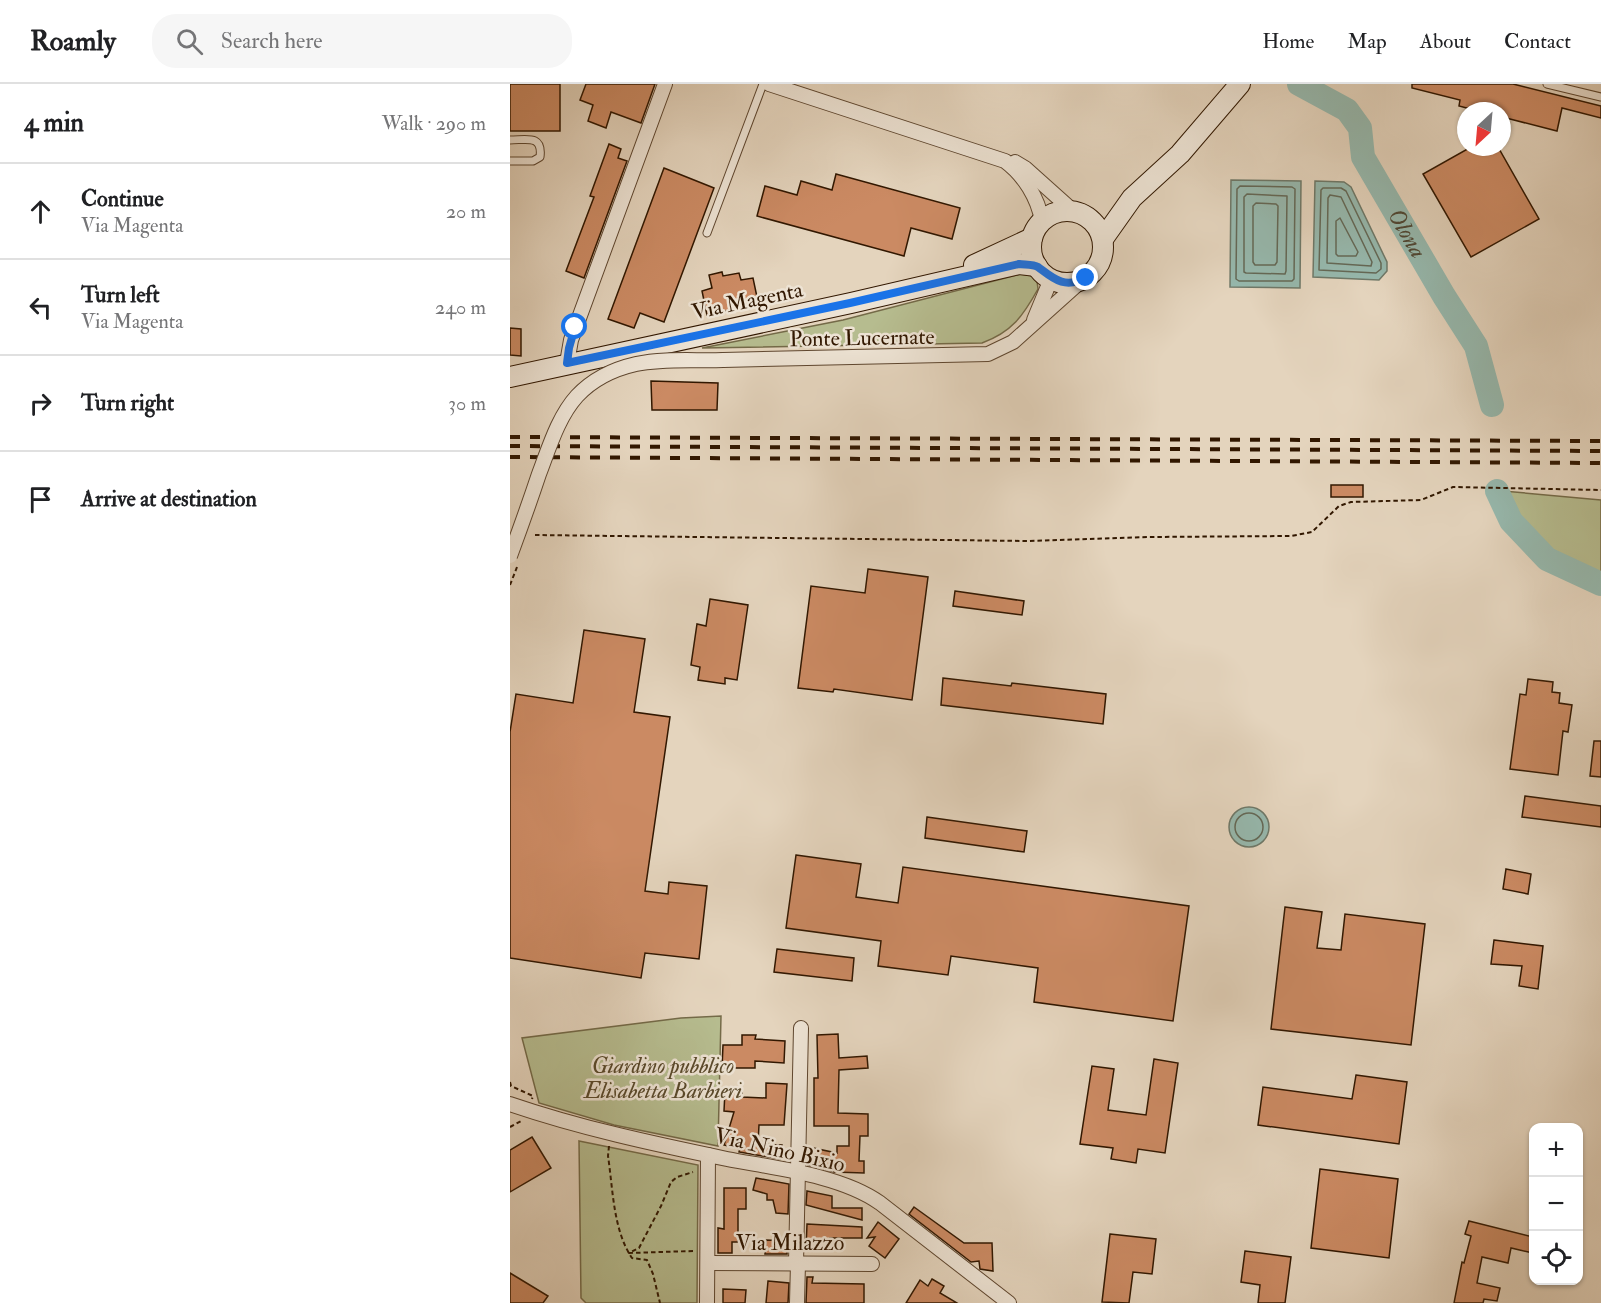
<!DOCTYPE html>
<meta charset="utf-8">
<style>
:root{--surface:#fff;--page:#f6f6f6;--text:#202124;--muted:#757577;--line:#e0e0e0}
body{margin:0;font-family:"IM FELL Double Pica",serif;background:var(--page);color:var(--text)}
.controls{position:absolute;right:18px;bottom:18px;display:grid;overflow:hidden;border-radius:12px;box-shadow:0 2px 4px #0004}
.controls button{width:54px;height:54px;display:grid;place-items:center;padding:0;border:0;border-bottom:2px solid var(--line);background:var(--surface);color:var(--text);font:30px sans-serif}
.compass{position:absolute;left:947px;top:18px;width:54px;height:54px;border-radius:50%;background:var(--surface);box-shadow:0 2px 4px #0004;rotate:206deg}
.stop{position:absolute;width:18px;height:18px;margin:-14px;border:4px solid #1a73e8;border-radius:50%;background:#fff}
.stop.end{background:#1a73e8;border-color:#fff;box-shadow:0 2px 6px #0008}
.list{margin:0;padding:0;list-style:none}
h2{display:flex;justify-content:space-between;align-items:center;height:78px;margin:0;padding:0 24px;font-size:26px}
h2 small{font-size:20px;font-weight:400;color:var(--muted)}
.list li{display:grid;grid-template-columns:39px 1fr auto;gap:18px;align-items:center;box-sizing:border-box;height:96px;padding:0 24px;border-top:2px solid var(--line)}
.list b{display:block;font-size:22px;white-space:nowrap}
.list p{margin:0;font-size:20px;white-space:nowrap;color:var(--muted)}
.list em{font-size:20px;font-style:normal;color:var(--muted)}
.icon{flex:none;width:33px;height:33px;fill:none;stroke:currentColor;stroke-width:2;stroke-linecap:round;stroke-linejoin:round}
.map{position:relative;flex:none;width:1091px;height:1219px;overflow:hidden}
header{display:flex;align-items:center;gap:36px;box-sizing:border-box;height:84px;padding:0 30px;background:var(--surface);border-bottom:2px solid var(--line)}
header strong{font-size:28px}
nav{display:flex;gap:33px;margin-inline-start:auto;font-size:21px}
.search{width:420px;height:54px;background:var(--page);display:flex;align-items:center;gap:15px;box-sizing:border-box;padding:0 21px;border-radius:24px;color:var(--muted);font-size:22px}
main{display:flex}
aside{flex:1;background:var(--surface)}
.map>svg:first-child{display:block}
</style>
<header>
<strong>Roamly</strong>
<div class="search"><svg class="icon" aria-label="search" viewBox="0 0 24 24"><circle cx="10" cy="10" r="6"/><path d="M15 15l6 6"/></svg>Search here</div>
<nav><a>Home</a><a>Map</a><a>About</a><a>Contact</a></nav>
</header>
<main>
<aside>
<h2>4 min<small>Walk · 290 m</small></h2>
<ul class="list">
<li><svg class="icon" aria-label="ahead" viewBox="0 0 24 24"><path d="M12 20V5M6 11l6-6 6 6"/></svg><div><b>Continue</b><p>Via Magenta</p></div><em>20 m</em></li>
<li><svg class="icon" aria-label="left" viewBox="0 0 24 24"><path d="M17 20v-9H6M10 6l-5 5 5 5"/></svg><div><b>Turn left</b><p>Via Magenta</p></div><em>240 m</em></li>
<li><svg class="icon" aria-label="right" viewBox="0 0 24 24"><path d="M7 20v-9h11M14 6l5 5-5 5"/></svg><div><b>Turn right</b></div><em>30 m</em></li>
<li><svg class="icon" aria-label="arrive" viewBox="0 0 24 24"><path d="M6 21V4h12l-3 4 3 4H6"/></svg><div><b>Arrive at destination</b></div></li>
</ul>
</aside>
<div class="map">
<svg width="1091" height="1219" viewBox="0 0 1091 1219">
<rect width="100%" height="100%" fill="#e4d4bd"/>
<filter id="stains"><feTurbulence type="fractalNoise" baseFrequency=".00333" numOctaves="4"/><feColorMatrix values="0 0 0 0 .2 0 0 0 0 .09 0 0 0 0 .02 0 0 0 .5 -.17"/></filter>
<radialGradient id="worn" r=".72"><stop offset=".6" stop-color="#630" stop-opacity="0"/><stop offset="1" stop-color="#630" stop-opacity=".3"/></radialGradient>
<g fill="#b6bc8f" stroke="#746a48" stroke-width="1.5">
<path d="M511 190 522 192 527 197 528 205C513 232 502 248 472 259L192 264 333 236Z"/>
<polygon points="993,407 1091,416 1091,493 1040,469 1004,430"/>
<polygon points="211,932 208,1062 104,1041 29,1019 12,954 171,934"/>
<polygon points="69,1057 188,1081 187,1219 76,1219 71,1214"/>
</g>
<g fill="#96b8ad" stroke="#6e7868" stroke-width="1.5">
<polygon points="721,96 791,97 790,204 720,203"/>
<polygon points="805,97 834,98 841,103 877,178 877,187 869,196 803,193"/>
<circle cx="739" cy="743" r="20"/>
</g>
<g fill="none" stroke-linecap="round" stroke-linejoin="round">
<g stroke="#646856" stroke-width="1.5">
<polygon points="730,102 782,103 785,105 784,195 782,197 729,197 726,195 727,105"/>
<polygon points="813,104 831,104 836,107 871,179 871,185 866,189 809,186 811,106"/>
<polygon points="737,110 777,112 776,187 775,190 736,189 734,188 734,113"/>
<polygon points="820,111 831,113 862,178 861,182 817,179 818,114"/>
<polygon points="746,119 766,120 768,122 767,178 765,181 745,181 743,178 743,122"/>
<polygon points="830,134 848,168 846,172 828,172 826,170 826,137"/>
<circle cx="739" cy="743" r="14"/>
</g>
<g stroke="#96b8ad" stroke-width="24">
<path id="s1" d="M789 0 837 26 850 44 853 73 934 212 966 262 982 321"/>
<polyline points="987,407 1001,437 1037,475 1091,500"/>
</g>
</g>
<g fill="#cb8a63" stroke="#311700" stroke-width="1.5">
<rect x="0" y="0" width="50" height="47"/>
<polygon points="76,0 145,0 131,39 101,28 96,44 78,37 83,21 70,16"/>
<polygon points="902,0 1003,0 1091,22 1091,34 1052,24 1047,47 992,33 992,27 968,27 949,22 950,16 902,4"/>
<polygon points="99,60 111,65 108,74 117,77 74,194 56,187 84,113 80,112"/>
<polygon points="961,63 988,63 1029,135 961,173 913,90"/>
<polygon points="154,84 204,104 154,238 130,229 124,244 98,235"/>
<polygon points="326,90 450,124 442,155 401,144 394,172 247,132 255,102 287,111 291,97 322,106"/>
<polygon points="212,188 213,192 229,189 231,196 243,194 247,213 239,215 240,222 197,231 192,207 202,204 199,191"/>
<polygon points="0,244 11,245 11,272 0,271"/>
<polygon points="141,297 208,299 207,326 142,326"/>
<rect x="821" y="401" width="32" height="12"/>
<polygon points="358,485 418,493 402,616 324,605 323,608 288,604 301,502 355,509"/>
<polygon points="445,507 514,517 512,531 443,522"/>
<polygon points="200,515 238,521 227,596 215,594 215,600 188,596 190,583 181,581 187,540 196,542"/>
<polygon points="74,546 135,555 124,628 160,633 135,807 158,810 159,798 197,802 189,875 135,869 131,894 0,874 0,648 6,610 63,619"/>
<polygon points="433,594 501,602 502,599 596,610 593,640 431,621"/>
<polygon points="1018,595 1043,598 1042,608 1050,609 1049,619 1062,621 1058,648 1053,647 1048,691 1000,685 1010,610 1016,611"/>
<polygon points="1084,657 1091,657 1091,693 1080,692"/>
<polygon points="1015,712 1091,722 1091,743 1012,733"/>
<polygon points="417,733 517,747 514,768 415,754"/>
<polygon points="286,771 351,780 346,813 388,819 393,783 679,822 663,937 524,918 528,884 441,872 438,891 368,882 371,857 276,844"/>
<polygon points="996,785 1021,790 1018,810 993,805"/>
<polygon points="775,823 812,828 807,864 831,866 835,830 915,840 901,961 761,945"/>
<polygon points="984,856 1033,862 1028,905 1009,902 1012,882 981,880"/>
<polygon points="267,865 344,874 342,897 264,888"/>
<polygon points="328,950 329,974 357,972 358,984 329,986 328,1029 358,1030 358,1052 350,1052 349,1077 354,1077 354,1089 324,1088 297,1081 297,1073 301,1072 303,1064 327,1069 327,1062 339,1062 339,1042 304,1042 304,994 308,994 307,951"/>
<polygon points="232,951 246,951 245,955 275,957 274,979 245,977 245,984 212,984 213,961 232,961"/>
<polygon points="644,975 668,979 655,1069 628,1065 626,1079 601,1075 603,1064 570,1060 582,982 604,985 598,1026 636,1031"/>
<polygon points="846,991 897,998 889,1060 748,1041 753,1003 842,1015"/>
<polygon points="256,999 277,1000 274,1041 249,1041 248,1060 272,1061 271,1075 229,1068 230,1065 214,1061 224,1028 214,1027 215,1007 232,1008 232,1013 256,1014"/>
<polygon points="22,1053 41,1084 0,1108 0,1066"/>
<polygon points="810,1085 888,1095 879,1174 801,1164"/>
<polygon points="246,1094 279,1100 278,1130 266,1129 263,1116 257,1116 257,1110 243,1106"/>
<polygon points="214,1104 236,1104 236,1125 228,1125 228,1158 222,1158 222,1169 208,1169 208,1144 214,1145"/>
<polygon points="297,1107 322,1112 322,1124 352,1124 352,1136 296,1121"/>
<polygon points="404,1123 454,1159 482,1159 483,1187 470,1185 469,1177 461,1178 399,1130"/>
<polygon points="959,1137 1023,1153 1023,1169 1001,1164 998,1179 972,1173 967,1199 990,1204 987,1217 974,1215 973,1219 944,1219 952,1178 954,1179 961,1152 955,1150"/>
<polygon points="368,1138 389,1155 375,1174 359,1162 365,1153 357,1154"/>
<polygon points="297,1140 352,1143 352,1154 320,1154 320,1165 296,1164"/>
<polygon points="600,1150 646,1155 642,1190 623,1188 619,1219 592,1218"/>
<polygon points="256,1156 277,1157 277,1170 255,1170"/>
<polygon points="735,1167 781,1173 775,1219 748,1219 750,1201 731,1198"/>
<polygon points="0,1189 38,1212 33,1219 0,1219"/>
<polygon points="297,1193 303,1193 302,1199 354,1200 354,1219 296,1219"/>
<polygon points="422,1195 434,1202 430,1209 447,1219 396,1219 410,1196 418,1202"/>
<polygon points="258,1197 279,1199 278,1219 256,1219"/>
<polygon points="213,1205 236,1206 235,1219 213,1219"/>
</g>
<g fill="none" stroke-linecap="round" stroke-linejoin="round">
<defs>
<g id="lane">
<polyline points="1037,0 1091,13"/>
<path d="M0 56C16 56 33 50 30 73L23 77H0"/>
<polyline points="197,149 253,0"/>
</g>
<g id="street">
<path d="M259 0 495 77C514 91 528 114 532 137"/>
<polyline points="505,78 515,84 563,127"/>
<polyline points="524,236 541,195"/>
<polyline points="213,276 478,270 503,258 571,197"/>
<polyline points="57,279 61,256 155,0"/>
<path d="M0 1020C70 1044 145 1060 217 1075 264 1084 331 1091 370 1119L499 1219"/>
<polyline points="198,1179 362,1180"/>
<polyline points="286,1179 291,944"/>
<polyline points="197,1219 198,1071"/>
<polyline points="287,1219 288,1179"/>
</g>
<g id="secondary">
<circle cx="557" cy="163" r="36"/>
<polyline points="593,155 622,114 670,70 730,0"/>
<polyline points="464,181 522,154"/>
<polyline points="0,293 341,219 509,180 527,182"/>
</g>
</defs>
<use href="#lane" stroke="#5e462f" stroke-width="9"/>
<use href="#street" stroke="#5e462f" stroke-width="16"/>
<use href="#secondary" stroke="#311700" stroke-width="22"/>
<g stroke="#311700" stroke-width="2" stroke-dasharray="4.5 3" stroke-linecap="butt">
<polyline points="25,451 517,457 637,453 781,452 802,448 829,422 841,418 911,416 943,403 1091,406"/>
<polyline points="0,998 1,1002 23,1012 22,1015"/>
<polyline points="0,1043 11,1037"/>
<path d="M99 1062 98 1072C103 1105 103 1146 122 1174L137 1176 143 1190 150 1219"/>
<polyline points="183,1167 119,1169 129,1164 151,1122 161,1098 167,1093 183,1088"/>
</g>
<use href="#lane" stroke="#ede3d4" stroke-width="7"/>
<use href="#street" stroke="#ede3d4" stroke-width="14"/>
<use href="#secondary" stroke="#ede3d4" stroke-width="20"/>
<g stroke="#311700" stroke-width="4" stroke-dasharray="10 10" stroke-linecap="butt">
<polyline points="0,353 1091,357"/>
<polyline points="0,362 1091,367"/>
<polyline points="0,373 1091,379"/>
</g>
<defs>
<path id="street-bridge" d="M0 472C10 445 20 417 29 390 39 364 48 333 67 312 82 296 104 285 126 280 154 274 185 277 213 276"/>
</defs>
<use href="#street-bridge" stroke="#5e462f" stroke-width="16" stroke-linecap="butt"/>
<polyline stroke="#311700" stroke-width="2" stroke-dasharray="4.5 3" stroke-linecap="butt" points="0,501 7,483"/>
<use href="#street-bridge" stroke="#ede3d4" stroke-width="14"/>
</g>
<g fill="none" stroke-linecap="round" stroke-linejoin="round">
<path stroke="#1a73e8" stroke-width="8" d="M65 243 59 264 57 279 340 219 509 180C514 181 523 180 528 183 544 195 554 205 576 194"/>
</g>
<g text-anchor="middle" stroke-width="5" stroke-linejoin="round" paint-order="stroke">
<g font-size="22" fill="#311700" stroke="#ede3d4">
<text transform="translate(237 216) rotate(-12)" y="8">Via Magenta</text>
<text transform="translate(352 253) rotate(-1)" y="8">Ponte Lucernate</text>
<text transform="translate(270 1065) rotate(13)" y="8">Via Nino Bixio</text>
<text x="280" y="1166">Via Milazzo</text>
</g>
<g font-size="22" font-style="italic" fill="#59492b" stroke="#ede3d4">
<text x="153" y="989">Giardino pubblico<tspan x="153" dy="25">Elisabetta Barbieri</tspan></text>
</g>
<g font-size="24" font-style="italic" fill="#4f4734" stroke="#ede3d4">
<text dy="8" stroke="none"><textPath href="#s1" startOffset="194">Olona</textPath></text>
</g>
</g>
<rect width="100%" height="100%" filter="url(#stains)"/>
<rect width="100%" height="100%" fill="url(#worn)"/>
</svg>
<div class="controls">
<button>+</button>
<button>−</button>
<button><svg class="icon" aria-label="locate" viewBox="0 0 24 24"><circle cx="12" cy="12" r="6"/><path d="M12 2v4M12 18v4M2 12h4M18 12h4"/></svg></button>
</div>
<svg class="compass" viewBox="-18 -18 36 36"><path d="M0-13l5 13h-10z" fill="#e53935"/><path d="M0 13l5-13h-10z" fill="#757577"/></svg>
<div class="stop" style="left:65px;top:243px"></div>
<div class="stop end" style="left:576px;top:194px"></div>
</div>
</main>
